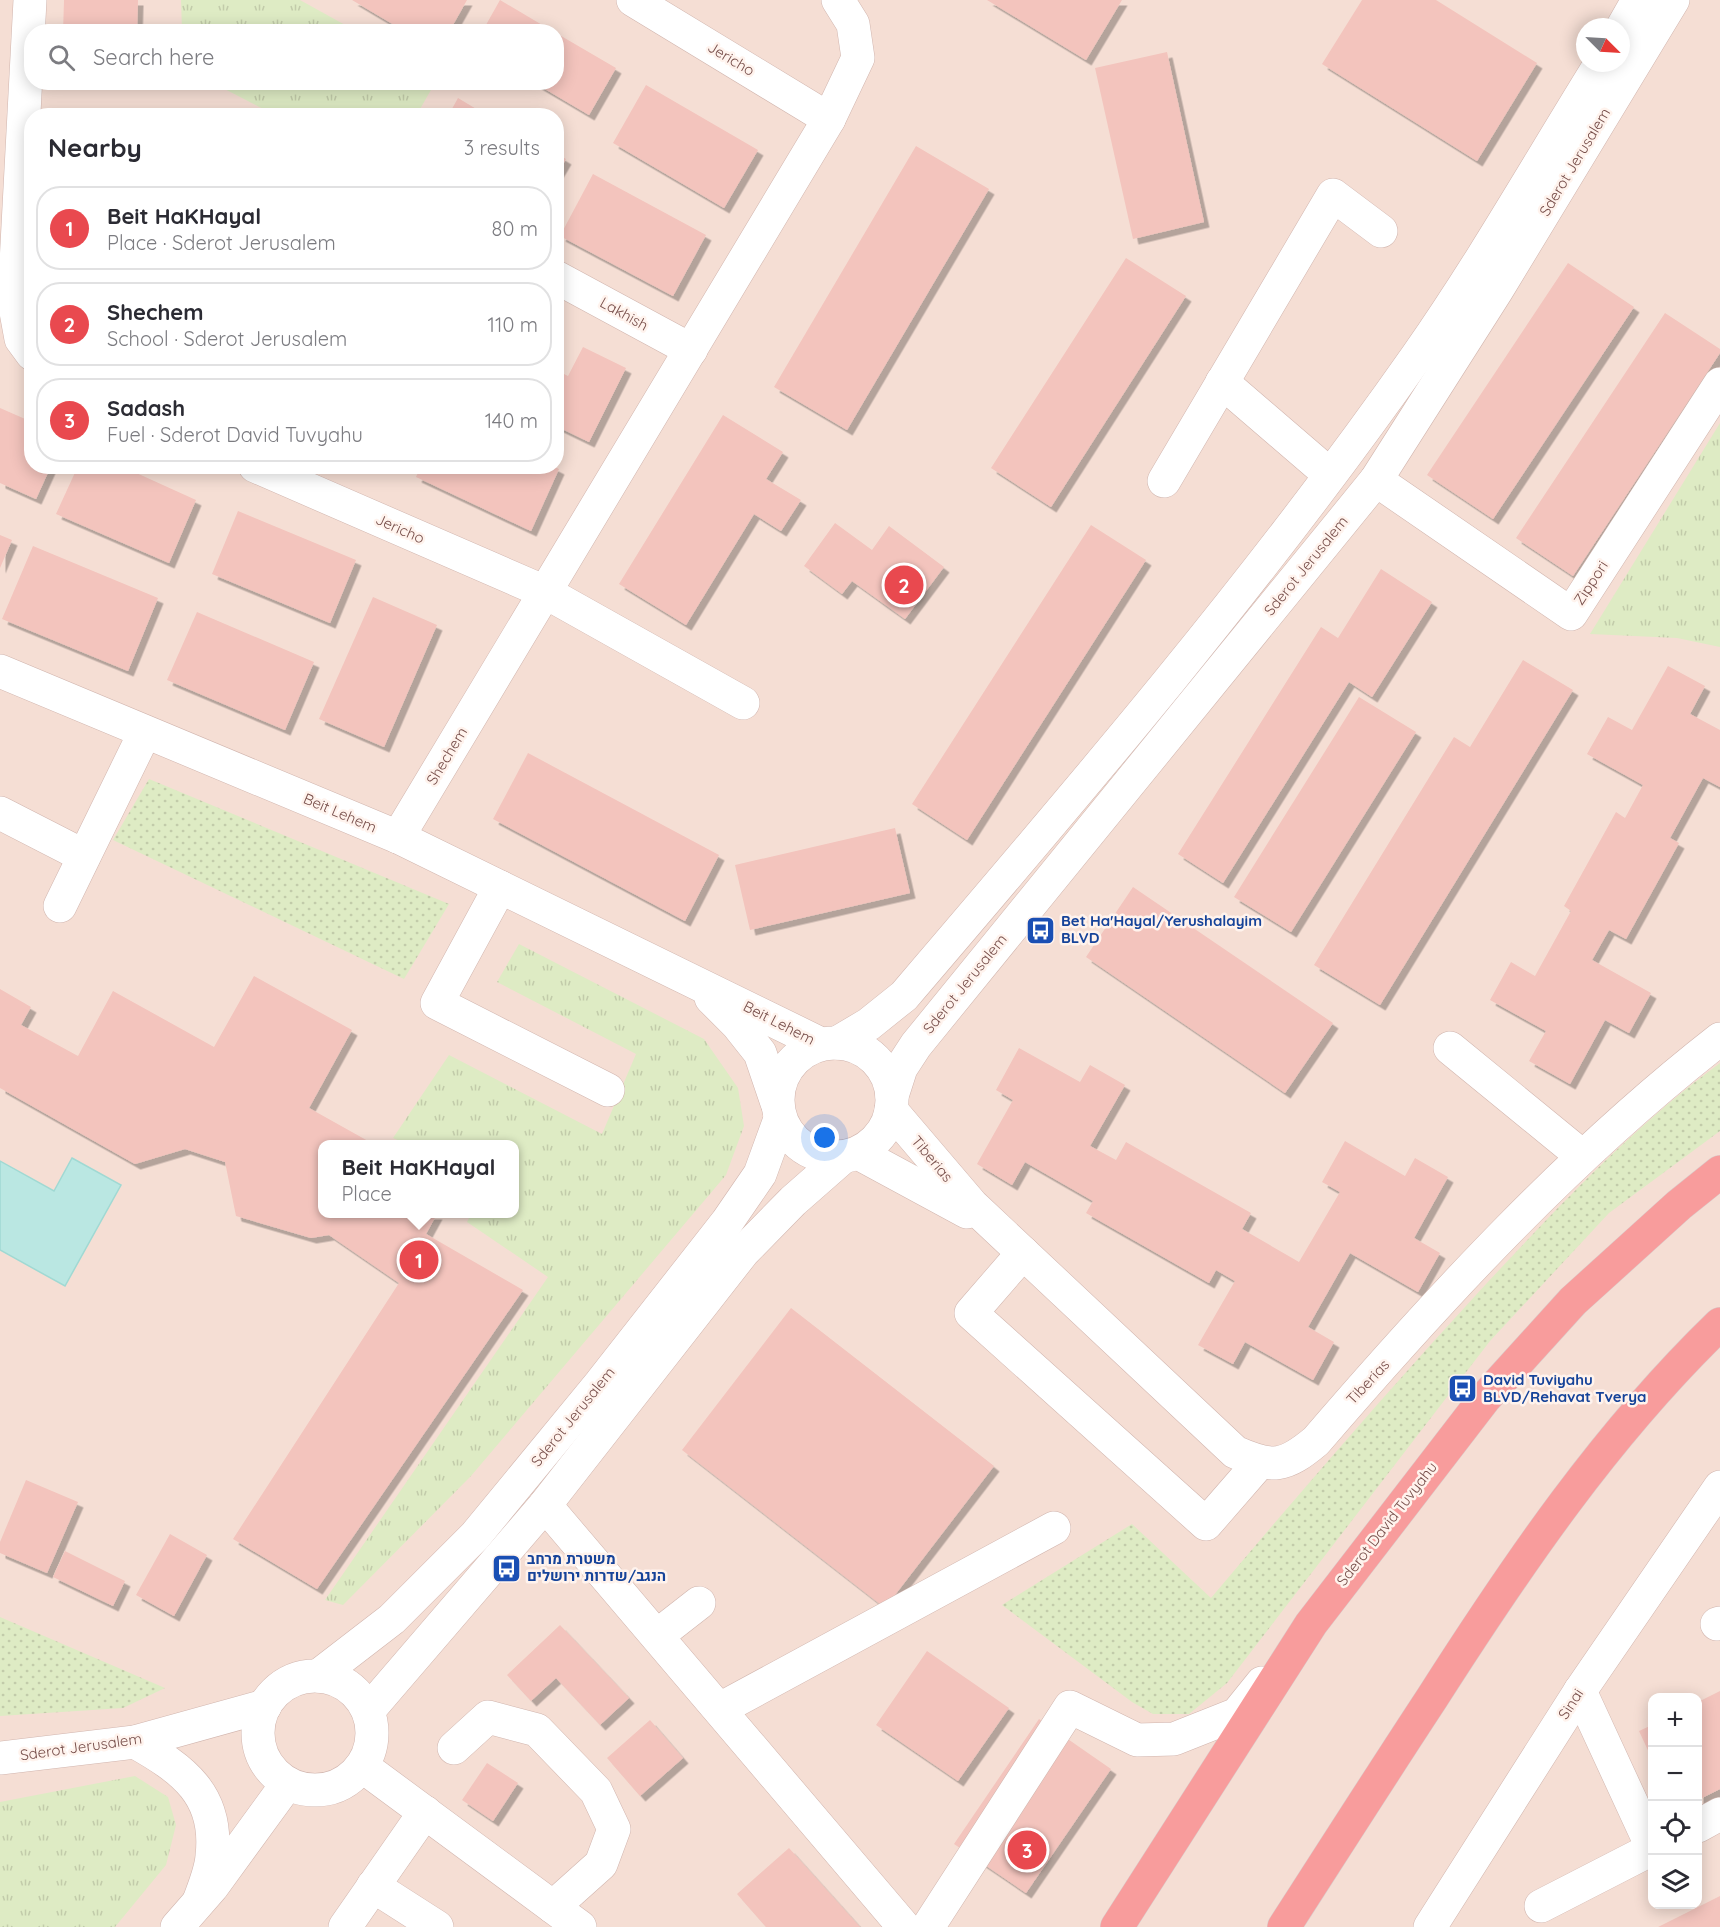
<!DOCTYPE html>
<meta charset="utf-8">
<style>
:root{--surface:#fff;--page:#f7f7f7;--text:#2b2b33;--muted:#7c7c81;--line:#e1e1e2;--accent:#e9494f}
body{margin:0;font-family:Quicksand,Heebo,sans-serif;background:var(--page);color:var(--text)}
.controls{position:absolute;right:18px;bottom:18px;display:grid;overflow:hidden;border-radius:12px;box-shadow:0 3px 15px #0003}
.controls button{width:54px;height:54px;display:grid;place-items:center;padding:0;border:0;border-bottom:2px solid var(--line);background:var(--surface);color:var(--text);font:30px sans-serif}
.compass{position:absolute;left:1576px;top:18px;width:54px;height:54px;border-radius:50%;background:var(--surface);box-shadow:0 3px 15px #0003;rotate:114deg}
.you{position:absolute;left:825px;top:1138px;width:21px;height:21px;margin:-15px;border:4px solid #fff;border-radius:50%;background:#1a73e8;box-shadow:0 0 0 9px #1a73e833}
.badge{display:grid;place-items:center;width:39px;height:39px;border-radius:50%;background:var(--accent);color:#fff;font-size:20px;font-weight:700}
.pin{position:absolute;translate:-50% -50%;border:3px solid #fff;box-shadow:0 2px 6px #0006}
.popup{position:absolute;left:318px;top:1140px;width:201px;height:78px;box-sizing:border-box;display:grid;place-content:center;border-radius:12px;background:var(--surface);filter:drop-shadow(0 2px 4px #0005);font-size:20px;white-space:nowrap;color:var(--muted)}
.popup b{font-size:22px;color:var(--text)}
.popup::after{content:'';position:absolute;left:50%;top:100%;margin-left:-12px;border:12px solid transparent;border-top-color:var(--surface)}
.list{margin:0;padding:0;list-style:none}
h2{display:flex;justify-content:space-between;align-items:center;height:78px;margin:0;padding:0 24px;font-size:26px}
h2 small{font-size:20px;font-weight:400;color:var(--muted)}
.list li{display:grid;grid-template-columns:39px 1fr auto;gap:18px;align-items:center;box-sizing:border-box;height:84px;margin:0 12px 12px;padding:0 12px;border:2px solid var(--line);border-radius:24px}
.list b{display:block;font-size:22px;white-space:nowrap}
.list p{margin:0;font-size:20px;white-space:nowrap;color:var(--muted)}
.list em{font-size:20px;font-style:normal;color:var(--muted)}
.icon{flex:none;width:33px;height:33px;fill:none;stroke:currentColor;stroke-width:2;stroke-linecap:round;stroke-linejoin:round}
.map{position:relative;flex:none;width:1720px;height:1927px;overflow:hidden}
.search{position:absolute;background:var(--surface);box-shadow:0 3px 15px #0003;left:24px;top:24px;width:540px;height:66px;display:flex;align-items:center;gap:15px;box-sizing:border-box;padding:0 21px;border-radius:24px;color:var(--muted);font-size:22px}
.panel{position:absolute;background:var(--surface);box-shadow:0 3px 15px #0003;left:24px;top:108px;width:540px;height:366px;border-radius:24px}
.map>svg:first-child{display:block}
</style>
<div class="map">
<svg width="1720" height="1927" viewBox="0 0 1720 1927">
<defs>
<pattern id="grass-dots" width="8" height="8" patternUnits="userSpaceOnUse" patternTransform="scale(1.5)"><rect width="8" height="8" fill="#deebc4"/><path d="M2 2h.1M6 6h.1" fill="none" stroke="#c2cbaa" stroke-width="1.8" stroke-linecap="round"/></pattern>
<pattern id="park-tufts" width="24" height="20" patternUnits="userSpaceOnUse" patternTransform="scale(1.5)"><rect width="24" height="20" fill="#deebc4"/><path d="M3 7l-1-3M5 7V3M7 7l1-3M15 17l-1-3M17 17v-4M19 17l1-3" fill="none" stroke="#c2cbaa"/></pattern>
<filter id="shadow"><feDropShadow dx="5.5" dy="5.5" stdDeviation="0" flood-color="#0004"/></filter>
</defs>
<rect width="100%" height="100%" fill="#fdeee6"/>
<path fill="#f5ded4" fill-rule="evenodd" d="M0 0H1720V1927H0ZM1585 27H1621V63H1585ZM32 32H556V82H32ZM32 116H556V466H32ZM323 1144H515V1214H323ZM1652 1698H1698V1904H1652Z"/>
<g fill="url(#grass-dots)">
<polygon points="149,779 449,904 404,979 113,840"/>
<path d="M1720 1063V1131L1609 1213 1490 1341 1227 1683 1189 1714H1153L1132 1702 1002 1605 1132 1524 1211 1598C1301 1491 1392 1386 1486 1284 1559 1206 1634 1126 1720 1063Z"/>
<polygon points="0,1617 165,1688 123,1708 0,1716"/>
</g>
<g fill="url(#park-tufts)">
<polygon points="181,0 300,0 356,31 182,31"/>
<polygon points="213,83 435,83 416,116 275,115"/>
<polygon points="1720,423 1720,647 1677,638 1590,634"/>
<polygon points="519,944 704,1039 738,1088 744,1126 726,1175 471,1476 343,1605 325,1600 548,1277 467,1222 471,1214 515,1214 515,1144 406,1144 393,1138 449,1055 602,1134 636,1054 497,982"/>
<polygon points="135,1776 168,1797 176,1825 166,1865 115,1927 0,1927 0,1802"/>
</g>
<polygon fill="#bae7e2" stroke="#a0d9d3" stroke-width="1.5" points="72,1158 121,1185 65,1286 0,1250 0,1161 54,1191"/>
<g fill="#f3c4bd" filter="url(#shadow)">
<polygon points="64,0 138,0 137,32 63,32"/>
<polygon points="352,0 467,0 449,32 406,32"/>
<polygon points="500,0 554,32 482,32"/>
<polygon points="987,0 1122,0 1086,60"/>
<polygon points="1362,0 1436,0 1537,63 1477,161 1322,64"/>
<polygon points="556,33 616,68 589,115 533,82 556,82"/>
<polygon points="1167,52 1204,222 1133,239 1095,68"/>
<polygon points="646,85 758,150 724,208 613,143"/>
<polygon points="458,98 488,116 448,116"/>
<polygon points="916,146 989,189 847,430 774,387"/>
<polygon points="556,153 566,159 556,176"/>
<polygon points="593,174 706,235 673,296 560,236"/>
<polygon points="1126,258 1186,296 1051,507 991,468"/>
<polygon points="1568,263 1634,307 1493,519 1427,475"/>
<polygon points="1665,313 1720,349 1720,353 1573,576 1516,538"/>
<polygon points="583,347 626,368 589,442 556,426 556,370 568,376"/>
<polygon points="0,408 32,422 32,435 27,445 32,447 32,466 51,466 36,499 0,483"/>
<polygon points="723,415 783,452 766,479 801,500 781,531 754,514 686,625 619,584"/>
<polygon points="78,466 121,466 196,500 169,563 56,514"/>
<polygon points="421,466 553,466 559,469 531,531 416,477"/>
<polygon points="238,511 356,560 330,623 212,574"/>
<polygon points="835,523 872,550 889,526 944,567 905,619 852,581 842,594 804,566"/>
<polygon points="1091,525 1146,560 967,840 912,804"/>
<polygon points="0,535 12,540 0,568"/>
<polygon points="33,546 158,598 128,671 2,619"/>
<polygon points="1381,569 1432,602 1372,697 1349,682 1223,883 1178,854 1321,627 1338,638"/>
<polygon points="373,597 437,625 384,747 319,719"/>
<polygon points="197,612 314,662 285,730 167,680"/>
<polygon points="1523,660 1573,690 1380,1005 1314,965 1454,737 1470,747"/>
<polygon points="1668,666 1705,686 1690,714 1720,730 1720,787 1703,778 1670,838 1679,843 1626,939 1609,930 1592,960 1651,993 1629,1033 1605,1020 1570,1084 1529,1061 1546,1031 1490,1000 1511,962 1535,976 1571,911 1564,906 1616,812 1625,818 1643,785 1587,754 1608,717 1632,730"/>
<polygon points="1359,697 1416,732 1291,932 1234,897"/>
<polygon points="528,753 719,855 685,921 493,819"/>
<polygon points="895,828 910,893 750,930 735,865"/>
<polygon points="1133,887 1333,1023 1285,1093 1086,957"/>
<polygon points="254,976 352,1030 309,1108 368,1141 367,1144 323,1144 323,1214 437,1214 426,1234 523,1290 317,1589 233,1539 399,1283 329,1235 311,1238 236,1216 225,1162 185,1149 135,1164 0,1088 0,989 31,1007 21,1025 78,1056 113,991 214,1047"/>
<polygon points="1019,1048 1080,1082 1090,1065 1125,1085 1090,1146 1116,1160 1126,1142 1251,1213 1242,1229 1299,1262 1340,1192 1322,1182 1345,1141 1405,1176 1415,1158 1448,1177 1414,1238 1440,1253 1418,1292 1350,1253 1308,1327 1334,1342 1313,1380 1245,1342 1233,1364 1198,1345 1235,1281 1216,1270 1209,1283 1086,1213 1093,1201 1025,1162 1012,1185 977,1164 1013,1100 996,1090"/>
<polygon points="791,1308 994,1466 885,1608 682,1450"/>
<polygon points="26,1480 78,1502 47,1573 0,1553 0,1542"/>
<polygon points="170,1534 207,1555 174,1616 136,1595"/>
<polygon points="65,1551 125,1581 113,1606 53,1577"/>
<polygon points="560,1625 629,1698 600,1725 556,1678 531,1701 507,1675"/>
<polygon points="927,1651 1009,1708 958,1781 876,1725"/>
<polygon points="1720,1691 1720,1789 1698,1800 1698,1702"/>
<polygon points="1039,1719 1111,1769 1026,1893 954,1844"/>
<polygon points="650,1720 683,1758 640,1796 607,1758"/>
<polygon points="1652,1725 1652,1759 1639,1731"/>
<polygon points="487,1763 518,1783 493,1821 462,1800"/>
<polygon points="789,1848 860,1927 766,1927 737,1894"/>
<polygon points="1720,1896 1720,1927 1658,1927"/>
</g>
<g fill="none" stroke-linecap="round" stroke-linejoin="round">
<defs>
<g id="minor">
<polyline points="30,0 14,301 21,339 32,354"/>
<polyline points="633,0 829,119"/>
<polyline points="1621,30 1638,0"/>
<polyline points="556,277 691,350"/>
<polyline points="1222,382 1329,474"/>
<polyline points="255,466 545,592 743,703"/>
<polyline points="1376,480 1571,614 1720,384"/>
<polyline points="1164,481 1333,195 1381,231"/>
<polyline points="0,671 398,837 821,1044"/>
<polyline points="0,813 84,856"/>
<polyline points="398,837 829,119 858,58 853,24 838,0"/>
<polyline points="500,887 437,1003 608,1090"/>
<polyline points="60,906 145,732"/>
<polyline points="711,998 737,1024 760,1053 777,1103"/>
<circle cx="835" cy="1100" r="57"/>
<path d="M837 1043 869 1024 904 996C1081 789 1260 580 1417 356 1483 262 1540 161 1601 63"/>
<polyline points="1450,1048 1582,1156"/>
<polyline points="892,1096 901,1068 916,1045 1376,480 1497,290 1673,0"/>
<path d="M891 1110 972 1205 1235 1452C1273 1469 1285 1467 1316 1441 1439 1298 1571 1155 1720 1039"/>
<polyline points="858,1153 967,1212"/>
<polyline points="1023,1253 971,1313 1206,1524 1259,1463"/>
<polyline points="545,1505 904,1927"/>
<polyline points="1717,1624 1720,1623"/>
<polyline points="658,1635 699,1603"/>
<circle cx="315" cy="1733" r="57"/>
<polyline points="318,1676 392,1619 475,1536 600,1384 727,1222 760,1174 780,1119"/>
<polyline points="1580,1691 1652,1847"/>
<polyline points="720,1709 1054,1528"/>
<polyline points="368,1711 545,1505 743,1252 793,1201 842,1158"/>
<path d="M135 1742C183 1769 219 1795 212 1856 211 1871 204 1887 199 1901"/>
<polyline points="454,1748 488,1717 537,1730 596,1791 614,1829 601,1864 553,1907"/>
<polyline points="0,1758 135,1742 265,1706"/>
<polyline points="362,1766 580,1927"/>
<polyline points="1698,1826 1720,1814"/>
<polyline points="373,1886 437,1927"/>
<polyline points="1541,1906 1652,1849"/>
<polyline points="177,1927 212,1887 287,1784"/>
<polyline points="345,1927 425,1812"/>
<polyline points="928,1927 1070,1707 1137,1740 1174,1739 1237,1714 1262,1683"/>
<polyline points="1430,1927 1580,1691 1720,1487"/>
</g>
<g id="highway">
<polyline points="1117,1927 1311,1624 1485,1398 1573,1301 1679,1205 1720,1172"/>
<path d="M1284 1927C1333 1851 1382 1774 1432 1698 1517 1565 1606 1434 1720 1324"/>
</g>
</defs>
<use href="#minor" stroke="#d1b5ae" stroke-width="34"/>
<use href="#highway" stroke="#d9cdcc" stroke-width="34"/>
<use href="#minor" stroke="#fff" stroke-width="33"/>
<use href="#highway" stroke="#f89c9c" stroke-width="33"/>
</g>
<defs>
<symbol id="bus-square" viewBox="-11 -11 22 22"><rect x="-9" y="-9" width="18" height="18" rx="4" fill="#1a4fb4" stroke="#fff3ed"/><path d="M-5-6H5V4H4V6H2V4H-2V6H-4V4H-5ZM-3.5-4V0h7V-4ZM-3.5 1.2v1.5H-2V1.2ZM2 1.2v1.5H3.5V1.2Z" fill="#fff"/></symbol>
</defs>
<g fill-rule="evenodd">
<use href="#bus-square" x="1024" y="914" width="33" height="33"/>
<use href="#bus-square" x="1446" y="1372" width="33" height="33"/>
<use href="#bus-square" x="490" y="1552" width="33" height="33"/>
</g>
<g text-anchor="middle" stroke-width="5" stroke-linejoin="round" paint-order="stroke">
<g font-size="15" fill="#774e4a" stroke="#fff3ed">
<text transform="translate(731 59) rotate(31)" y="5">Jericho</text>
<text transform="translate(1575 162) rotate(-59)" y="5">Sderot Jerusalem</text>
<text transform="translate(624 314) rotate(29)" y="5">Lakhish</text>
<text transform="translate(400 529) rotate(24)" y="5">Jericho</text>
<text transform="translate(1306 566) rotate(-51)" y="5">Sderot Jerusalem</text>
<text transform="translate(1591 583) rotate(-57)" y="5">Zippori</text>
<text transform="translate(447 756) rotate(-59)" y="5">Shechem</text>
<text transform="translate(340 813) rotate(23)" y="5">Beit Lehem</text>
<text transform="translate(965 984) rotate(-51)" y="5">Sderot Jerusalem</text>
<text transform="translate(779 1023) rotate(27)" y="5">Beit Lehem</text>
<text transform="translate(932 1159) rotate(50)" y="5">Tiberias</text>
<text transform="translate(1368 1382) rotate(-47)" y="5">Tiberias</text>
<text transform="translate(573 1417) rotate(-51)" y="5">Sderot Jerusalem</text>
<text transform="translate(1387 1524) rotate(-52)" y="5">Sderot David Tuvyahu</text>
<text transform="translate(1571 1704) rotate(-57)" y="5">Sinai</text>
<text transform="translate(81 1747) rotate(-8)" y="5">Sderot Jerusalem</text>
</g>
<g font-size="15" font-weight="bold" fill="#164399" stroke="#fff3ed" text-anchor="start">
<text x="1061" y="926">Bet Ha'Hayal/Yerushalayim<tspan x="1061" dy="17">BLVD</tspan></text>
<text x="1483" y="1385">David Tuviyahu<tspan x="1483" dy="17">BLVD/Rehavat Tverya</tspan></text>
<text x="527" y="1564">משטרת מרחב<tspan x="527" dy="17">הנגב/שדרות ירושלים</tspan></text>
</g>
</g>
</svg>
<div class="controls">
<button>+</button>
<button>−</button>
<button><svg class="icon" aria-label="locate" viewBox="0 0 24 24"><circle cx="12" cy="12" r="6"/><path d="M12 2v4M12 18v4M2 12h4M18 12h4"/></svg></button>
<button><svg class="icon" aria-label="layers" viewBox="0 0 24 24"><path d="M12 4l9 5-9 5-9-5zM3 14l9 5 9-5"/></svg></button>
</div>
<svg class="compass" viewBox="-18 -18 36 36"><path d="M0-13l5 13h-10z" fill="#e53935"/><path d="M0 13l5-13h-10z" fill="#7c7c81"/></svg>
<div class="you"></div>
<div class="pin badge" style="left:419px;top:1260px">1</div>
<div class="popup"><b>Beit HaKHayal</b>Place</div>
<div class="pin badge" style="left:904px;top:585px">2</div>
<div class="pin badge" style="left:1027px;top:1850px">3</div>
<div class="search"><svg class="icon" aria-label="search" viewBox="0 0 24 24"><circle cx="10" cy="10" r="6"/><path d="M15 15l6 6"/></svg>Search here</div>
<section class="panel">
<h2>Nearby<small>3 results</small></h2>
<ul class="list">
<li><span class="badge">1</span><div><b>Beit HaKHayal</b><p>Place · Sderot Jerusalem</p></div><em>80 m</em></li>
<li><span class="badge">2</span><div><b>Shechem</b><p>School · Sderot Jerusalem</p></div><em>110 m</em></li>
<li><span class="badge">3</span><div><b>Sadash</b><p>Fuel · Sderot David Tuvyahu</p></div><em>140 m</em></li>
</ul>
</section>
</div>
